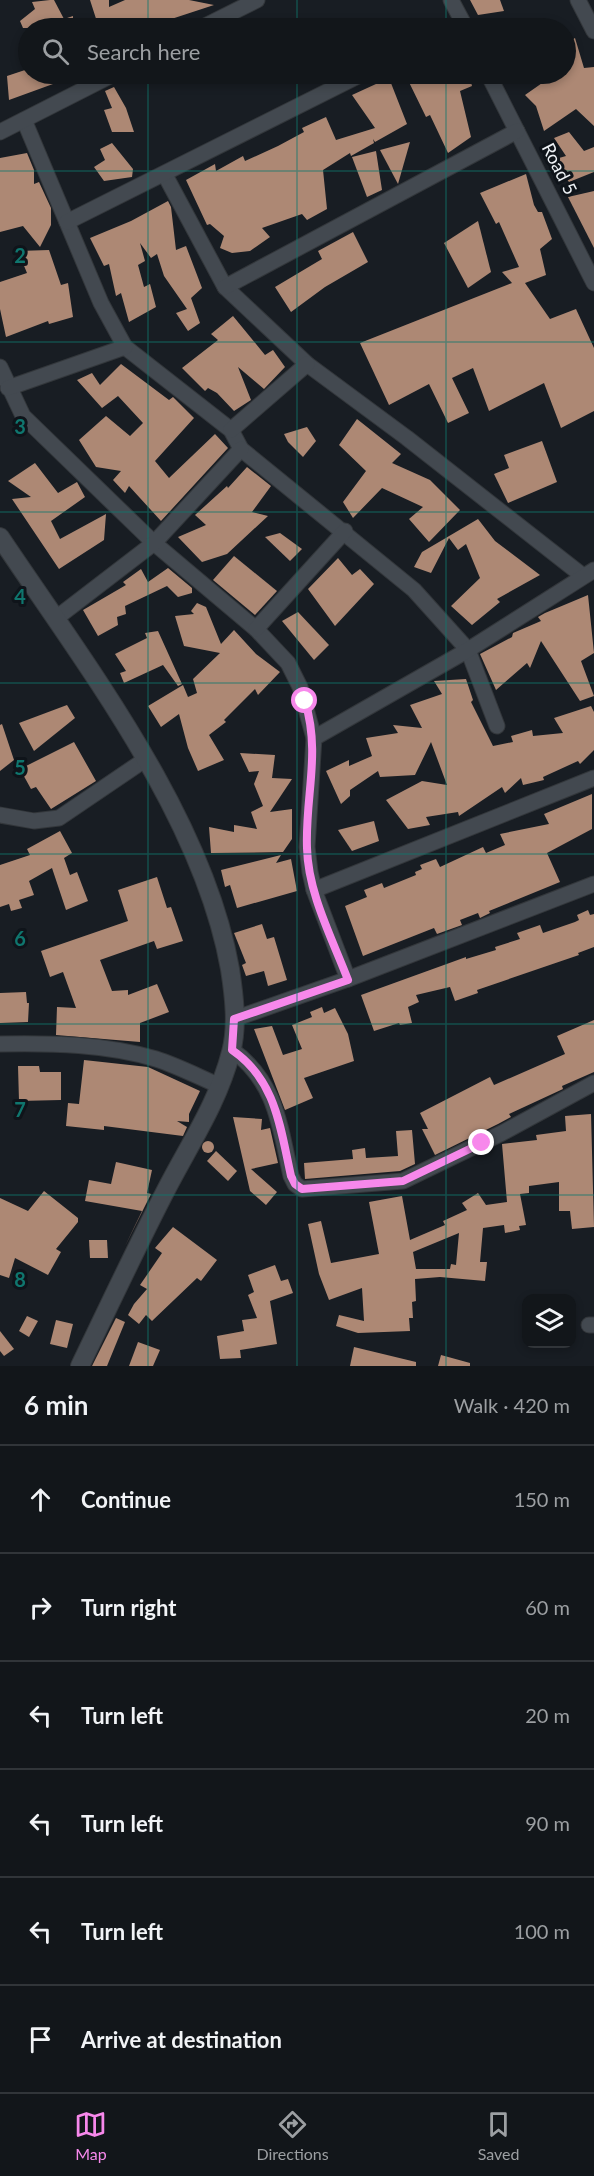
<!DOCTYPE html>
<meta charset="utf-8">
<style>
:root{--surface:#12161a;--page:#1f2327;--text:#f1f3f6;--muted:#9c9fa2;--line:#313539;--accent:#f788eb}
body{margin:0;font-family:Lato,sans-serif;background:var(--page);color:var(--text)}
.controls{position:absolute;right:18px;bottom:18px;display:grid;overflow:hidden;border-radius:12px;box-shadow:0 3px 9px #0003}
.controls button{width:54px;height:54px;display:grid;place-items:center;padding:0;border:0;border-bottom:2px solid var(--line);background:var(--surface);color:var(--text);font:30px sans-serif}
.stop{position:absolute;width:18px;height:18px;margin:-14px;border:4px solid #f788eb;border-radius:50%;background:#fff}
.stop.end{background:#f788eb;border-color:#fff;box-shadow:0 2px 6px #0008}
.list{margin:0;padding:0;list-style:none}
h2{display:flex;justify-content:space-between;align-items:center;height:78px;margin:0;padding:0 24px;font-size:26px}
h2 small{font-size:20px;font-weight:400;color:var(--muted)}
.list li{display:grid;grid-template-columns:39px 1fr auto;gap:18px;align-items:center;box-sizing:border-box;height:108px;padding:0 24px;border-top:2px solid var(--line)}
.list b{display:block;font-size:22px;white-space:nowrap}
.list em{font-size:20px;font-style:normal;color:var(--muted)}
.icon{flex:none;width:33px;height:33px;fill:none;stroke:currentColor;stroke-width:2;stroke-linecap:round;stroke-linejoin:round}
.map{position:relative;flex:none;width:594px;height:1366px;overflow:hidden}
.search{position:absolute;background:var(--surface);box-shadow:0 3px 9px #0003;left:18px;right:18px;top:18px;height:66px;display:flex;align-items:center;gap:15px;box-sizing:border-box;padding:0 21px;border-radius:33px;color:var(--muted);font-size:22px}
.sheet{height:726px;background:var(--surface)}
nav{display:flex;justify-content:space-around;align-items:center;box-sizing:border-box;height:84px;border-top:2px solid var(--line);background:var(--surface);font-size:16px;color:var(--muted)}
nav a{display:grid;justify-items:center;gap:3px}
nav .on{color:var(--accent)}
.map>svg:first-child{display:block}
</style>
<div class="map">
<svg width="594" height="1366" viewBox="0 0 594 1366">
<rect width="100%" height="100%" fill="#181d23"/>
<g fill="#ad8874" fill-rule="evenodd">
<polygon points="50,0 54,0 64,19 73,16 73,28 23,28 20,21 35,9 32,2"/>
<polygon points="90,0 109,0 109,7 125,0 189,0 214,5 144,28 99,28"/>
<polygon points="470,0 500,0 504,11 478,15"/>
<polygon points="575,38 584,68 594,67 594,126 576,109 544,131 536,106 525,95 555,74 566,74 566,43"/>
<polygon points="28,69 28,74 54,74 53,84 9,100 7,76"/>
<polygon points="405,74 469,74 472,86 460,91 471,137 448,153 430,115 426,117"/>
<polygon points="389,78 407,124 375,142 373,139 374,143 351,156 350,153 323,170 327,209 307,220 302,214 262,228 270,237 250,251 232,253 220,248 224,236 210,224 207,225 186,180 215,164 216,171 243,156 245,161 278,146 304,132 302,128 326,117 336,140 375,128 352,95"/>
<polygon points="114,87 126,108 134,132 112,132 104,110 112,108 105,91"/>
<polygon points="569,132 584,151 594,147 594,172 569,182 552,160 566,156 554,138"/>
<polygon points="410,142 398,184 380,150"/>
<polygon points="112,143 133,169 132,177 104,181 94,167 105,160 100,149"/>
<polygon points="376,151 382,190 367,197 352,157"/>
<polygon points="27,153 34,170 34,184 39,182 51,208 51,225 40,247 23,226 0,232 0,158"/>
<polygon points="526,174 534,205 538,212 542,212 552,239 540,249 546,275 525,283 550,319 576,309 594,348 594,411 561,428 544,383 489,411 473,368 452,378 469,413 448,423 429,384 389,405 360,343 512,283 502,272 519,267 499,222 496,224 480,193"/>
<polygon points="594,191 594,248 568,197"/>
<polygon points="168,201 171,207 176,250 186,246 202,288 191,298 200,323 188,331 176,313 187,309 164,276 157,254 151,258 140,243 145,261 138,265 144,287 150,284 156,307 129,322 121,293 116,296 109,264 104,266 90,238 131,221"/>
<polygon points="478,221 491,272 468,288 444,243"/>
<polygon points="353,232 368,262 325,287 291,312 275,287 322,259 318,251"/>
<polygon points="49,250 61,285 68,283 73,317 49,324 48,321 6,337 0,309 0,282 27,273 18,251"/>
<polygon points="233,316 265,355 273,350 285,367 264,389 238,367 251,400 234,411 217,393 208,388 205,391 182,368 218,340 211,334"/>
<polygon points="121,364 169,400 173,397 194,418 155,461 169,478 215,434 228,448 161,521 129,486 125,493 113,480 121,471 96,467 79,440 106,416 130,436 143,423 118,396 102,408 77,380 92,373 100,385"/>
<polygon points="357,419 401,454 392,463 430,480 460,510 429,542 409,519 423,507 382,488 353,518 343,502 366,471 339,445"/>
<polygon points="307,427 316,441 303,457 288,442 284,434"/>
<polygon points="542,441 557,482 508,503 494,474 509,468 504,455"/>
<polygon points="35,463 58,493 77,482 85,497 51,521 60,539 106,514 104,540 59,569 12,499 31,497 8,481"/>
<polygon points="247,467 271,486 252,512 268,516 227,554 202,562 178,537 206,525 195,515 227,486 228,488"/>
<polygon points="478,519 495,541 540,575 497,599 500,602 472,625 451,606 480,578 466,544 458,550 449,538 431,573 414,567 422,552"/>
<polygon points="280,533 302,549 290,561 265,537"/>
<polygon points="234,556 277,591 255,615 213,580"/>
<polygon points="338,558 352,575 360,569 374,584 335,626 308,589"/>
<polygon points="168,568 192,588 192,593 178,597 167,586 125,606 126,614 117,617 118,625 98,636 83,610 126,585 123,582 141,569 148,582"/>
<polygon points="588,595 594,653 581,661 594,696 580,701 541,641 530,668 527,663 496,690 480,654 512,637 513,633 541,621 538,617 545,613"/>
<polygon points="197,603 206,607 221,644 234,630 256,654 280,672 258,695 255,689 224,720 226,722 209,735 224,760 198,771 188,748 179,714 161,727 148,706 183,685 188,697 197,693 193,679 220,653 184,646 175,616 194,614 191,611"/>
<polygon points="298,612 329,645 314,660 282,621"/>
<polygon points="158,631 182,684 178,686 163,665 124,683 120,673 126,671 115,654 147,638 145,633"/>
<polygon points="466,679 473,700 471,702 493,746 513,742 511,736 532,730 533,736 563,733 554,718 591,706 594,712 594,750 580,764 578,761 543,777 544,780 523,785 521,778 505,793 502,787 459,816 458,812 426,817 430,825 408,829 386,800 422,781 447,785 431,742 415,775 380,777 378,771 350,790 350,796 341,804 326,771 349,760 349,766 372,756 366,738 398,733 393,725 422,728 410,705 442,694 434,681"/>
<polygon points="67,705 75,718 34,751 19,723"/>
<polygon points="2,724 14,760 0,771 0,725"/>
<polygon points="74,742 96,781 51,809 36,787 31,789 20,769"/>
<polygon points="240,753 275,755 272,778 292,779 270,812 292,809 292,839 283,852 211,853 209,827 234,832 234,825 257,829 251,812 263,806 254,784 259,771 249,772"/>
<polygon points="592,794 592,829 547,853 560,882 489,911 490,913 480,918 478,913 460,920 462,925 437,934 434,928 363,956 345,906 367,897 364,890 382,883 384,888 416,875 415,872 422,869 420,865 436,859 440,867 483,847 486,853 505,845 500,834 549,824 544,814"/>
<polygon points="374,821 379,841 352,851 338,830"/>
<polygon points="60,831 72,853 64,858 70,875 77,872 88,901 66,910 52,868 29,881 34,895 19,900 22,908 11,911 9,904 0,907 0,865 30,855 27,849"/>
<polygon points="281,855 276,863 291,859 297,891 237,908 230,885 225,887 221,870"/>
<polygon points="157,877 167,908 171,907 183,941 157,949 154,941 100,960 112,991 128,990 128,995 157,984 169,1012 140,1023 140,1042 56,1035 57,1007 76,1008 63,972 50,977 41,951 128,921 118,890"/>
<polygon points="588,910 590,915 594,914 594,947 578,953 579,955 477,990 478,993 455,1001 450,987 416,995 419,1002 408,1007 412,1023 400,1025 399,1023 374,1031 361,995 466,957 466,959 496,950 495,947 520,939 517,933 540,925 543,933 575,922 579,920 577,915"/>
<polygon points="262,924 267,939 274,937 287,980 268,986 264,971 246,976 242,965 246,963 234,933"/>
<polygon points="26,992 27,1003 29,1003 28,1022 0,1023 0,993"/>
<polygon points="322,1007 324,1013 335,1008 348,1034 354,1061 304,1078 313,1098 285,1110 254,1029 272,1026 283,1055 302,1049 292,1025 312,1017 310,1012"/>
<polygon points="594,1020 594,1072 562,1086 563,1089 509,1114 511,1117 498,1124 435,1155 422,1129 428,1129 420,1113 490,1077 494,1085 565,1054 557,1036"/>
<polygon points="84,1060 148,1067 200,1091 189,1114 189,1122 177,1121 187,1127 183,1136 104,1126 104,1130 66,1126 68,1103 79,1104"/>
<polygon points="18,1066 39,1066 40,1072 61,1072 61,1100 19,1101"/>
<path d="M591 1114 594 1227 572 1229 570 1211H559V1182L529 1186V1193L520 1194 526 1225 519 1226 520 1230 505 1233 504 1225 483 1228 480 1262H487L485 1281 440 1277 415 1279 416 1301 412 1302 413 1318H409L410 1331 358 1333 336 1326 339 1315 364 1321 362 1288 329 1300 319 1274 308 1224 321 1221 331 1263 379 1254 369 1202 402 1196 410 1240 445 1225 443 1221 467 1210 462 1203 478 1193 486 1205 507 1202 502 1144 537 1140 536 1135 566 1131 565 1116ZM459 1233 456 1265 451 1264 450 1269H416L413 1252Z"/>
<polygon points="233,1117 262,1119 261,1130 270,1128 278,1163 251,1169 277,1192 266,1205 250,1191"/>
<polygon points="412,1130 415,1164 400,1171 305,1179 304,1163 353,1159 352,1150 365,1148 366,1158 398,1156 396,1131"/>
<circle cx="208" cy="1147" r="6"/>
<polygon points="216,1151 237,1171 228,1181 207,1161"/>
<polygon points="116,1162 152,1170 147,1193 151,1194 125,1246 142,1211 85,1201 89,1180 111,1184"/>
<polygon points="44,1191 78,1218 78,1222 56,1249 61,1252 48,1275 15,1258 9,1278 0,1275 0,1198 28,1211"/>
<polygon points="173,1227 217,1260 201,1281 197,1278 152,1321 146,1315 139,1324 128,1315 134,1304 147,1289 140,1285 162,1253 155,1248"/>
<polygon points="89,1240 107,1240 108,1258 90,1258"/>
<polygon points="275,1265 281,1281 288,1279 293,1293 270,1301 277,1344 240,1350 241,1358 220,1359 217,1336 244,1331 242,1320 257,1318 248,1295 254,1292 248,1275"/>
<polygon points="27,1316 38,1321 29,1337 19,1331"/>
<polygon points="116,1318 125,1322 107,1366 92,1366"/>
<polygon points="56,1320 73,1324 67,1348 50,1344"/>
<polygon points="0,1331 14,1349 4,1356 0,1351"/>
<polygon points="138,1342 160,1350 153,1366 129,1366"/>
<polygon points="354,1347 416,1362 416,1366 350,1366"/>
<polygon points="441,1355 470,1363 470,1366 438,1366"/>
</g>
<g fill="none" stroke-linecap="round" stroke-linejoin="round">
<defs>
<g id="street">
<polyline points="451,0 466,28"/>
<polyline points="578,0 594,31"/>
<polyline points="201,28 257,0"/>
<polyline points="488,74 594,283"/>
<polyline points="24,120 101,303 125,347 231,430 241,449 414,590 468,650 497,726"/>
<polyline points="0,132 114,74"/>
<polyline points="165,175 225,287 307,364 407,438 583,576"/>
<polyline points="67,222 362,74"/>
<polyline points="225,287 517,131"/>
<polyline points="0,367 23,416 154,543 256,629 288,663 300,687 314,738 307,847 310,872 314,890 348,979"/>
<polyline points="8,388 125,347"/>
<polyline points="231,430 307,364"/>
<polyline points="55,619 154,543 241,449"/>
<polyline points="256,629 345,531"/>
<polyline points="314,738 468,650 594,570"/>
<polyline points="0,815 34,821 59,818 146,759"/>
<polyline points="314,890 594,778"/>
<polyline points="234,1019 348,979 594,884"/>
<path d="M0 1044C52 1043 106 1044 156 1059 178 1066 199 1077 220 1086"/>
<path d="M232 1050C276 1081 280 1127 291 1176L295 1184 302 1189 403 1181 502 1133 594 1083"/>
<polyline points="589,1325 594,1325"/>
</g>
<path id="secondary" d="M0 537C85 664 203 816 230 969 234 995 238 1026 231 1052 218 1103 189 1145 166 1190 136 1248 108 1308 80 1366"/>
</defs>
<use href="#street" stroke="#33373b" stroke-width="17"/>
<use href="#secondary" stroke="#33373b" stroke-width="20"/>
<use href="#street" stroke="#434950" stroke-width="15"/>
<use href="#secondary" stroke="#434950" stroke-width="18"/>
</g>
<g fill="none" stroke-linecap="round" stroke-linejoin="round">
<path stroke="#f788eb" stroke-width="8" d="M305 701C321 754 305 796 307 848 308 893 332 938 348 980L234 1019 232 1050C276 1080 280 1127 291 1176L295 1184 302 1189 403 1181 482 1143"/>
</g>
<path fill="none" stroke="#0f766e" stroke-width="1.5" stroke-opacity="0.55" d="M148 0V28M297 0V28M446 0V28M148 74V1366M297 74V1366M446 74V1366M0 171H594M0 342H594M0 512H594M0 683H594M0 854H594M0 1024H594M0 1195H594"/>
<g text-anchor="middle" stroke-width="6" stroke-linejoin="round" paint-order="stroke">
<g font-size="18" fill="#eff3f7" stroke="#0f141a">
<text transform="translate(559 169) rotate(63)" y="6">Road 5</text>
</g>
</g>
<g font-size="20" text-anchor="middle" font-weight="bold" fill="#0f766e" stroke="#0f141a" stroke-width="6" stroke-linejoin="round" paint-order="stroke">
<text x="20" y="263">2</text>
<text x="20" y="434">3</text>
<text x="20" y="604">4</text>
<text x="20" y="775">5</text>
<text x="20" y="946">6</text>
<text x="20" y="1117">7</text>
<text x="20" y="1287">8</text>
</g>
</svg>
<div class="controls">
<button><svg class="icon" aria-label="layers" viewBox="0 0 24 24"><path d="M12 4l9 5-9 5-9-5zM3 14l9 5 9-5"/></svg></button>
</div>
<div class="stop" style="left:305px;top:701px"></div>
<div class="stop end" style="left:482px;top:1143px"></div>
<div class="search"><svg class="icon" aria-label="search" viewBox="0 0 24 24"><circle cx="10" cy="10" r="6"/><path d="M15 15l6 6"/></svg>Search here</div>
</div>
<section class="sheet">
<h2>6 min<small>Walk · 420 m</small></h2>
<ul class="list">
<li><svg class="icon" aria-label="ahead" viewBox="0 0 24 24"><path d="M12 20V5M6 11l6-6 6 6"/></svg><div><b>Continue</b></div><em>150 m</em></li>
<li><svg class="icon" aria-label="right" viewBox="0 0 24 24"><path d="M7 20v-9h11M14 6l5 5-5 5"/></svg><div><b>Turn right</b></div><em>60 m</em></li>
<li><svg class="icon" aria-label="left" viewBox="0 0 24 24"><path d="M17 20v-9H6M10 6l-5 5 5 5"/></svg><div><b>Turn left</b></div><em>20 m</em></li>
<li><svg class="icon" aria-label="left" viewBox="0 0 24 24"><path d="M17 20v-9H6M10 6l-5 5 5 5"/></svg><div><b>Turn left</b></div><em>90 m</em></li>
<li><svg class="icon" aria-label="left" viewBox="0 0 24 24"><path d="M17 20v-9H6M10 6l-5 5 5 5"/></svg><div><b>Turn left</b></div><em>100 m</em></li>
<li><svg class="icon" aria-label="arrive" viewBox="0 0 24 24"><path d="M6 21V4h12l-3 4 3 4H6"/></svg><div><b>Arrive at destination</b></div></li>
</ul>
</section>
<nav>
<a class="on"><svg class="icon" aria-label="map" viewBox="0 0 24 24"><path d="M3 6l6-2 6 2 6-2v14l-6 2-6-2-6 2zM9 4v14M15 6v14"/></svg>Map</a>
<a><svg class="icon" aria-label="directions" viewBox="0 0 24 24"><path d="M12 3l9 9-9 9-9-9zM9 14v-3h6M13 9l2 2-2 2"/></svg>Directions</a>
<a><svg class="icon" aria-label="saved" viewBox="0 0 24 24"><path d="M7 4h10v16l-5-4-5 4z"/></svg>Saved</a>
</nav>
